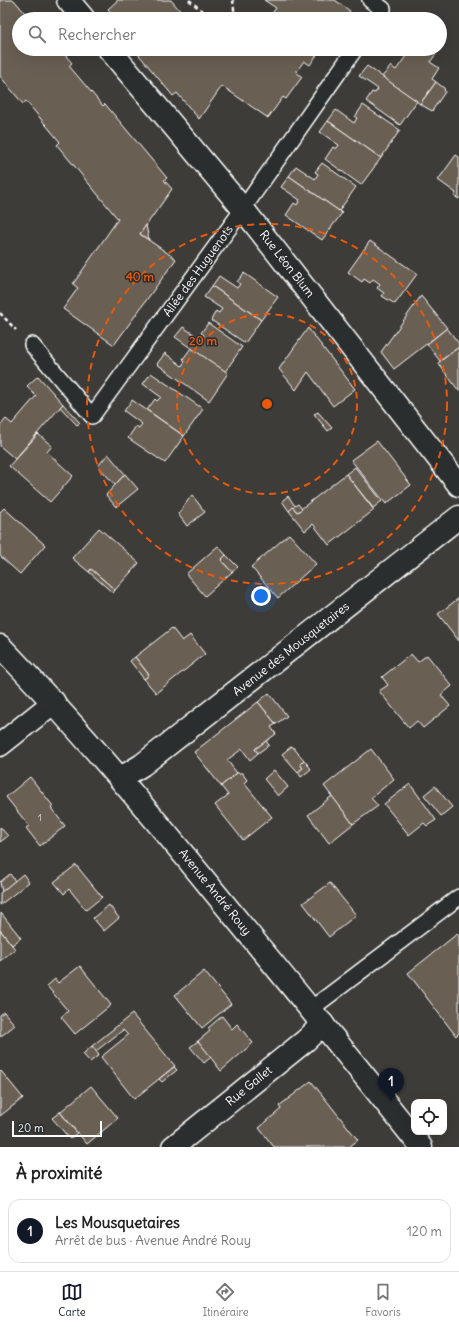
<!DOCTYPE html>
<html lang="fr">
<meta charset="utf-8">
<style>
:root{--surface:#fff;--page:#f2f2f2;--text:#222;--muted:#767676;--line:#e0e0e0;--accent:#111827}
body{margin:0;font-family:Delius,sans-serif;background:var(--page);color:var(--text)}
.controls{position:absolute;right:12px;bottom:12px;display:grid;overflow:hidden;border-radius:8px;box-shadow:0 4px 16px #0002}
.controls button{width:36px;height:36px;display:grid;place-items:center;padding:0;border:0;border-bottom:1px solid var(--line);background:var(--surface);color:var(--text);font:20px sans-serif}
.scale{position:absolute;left:12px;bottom:10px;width:90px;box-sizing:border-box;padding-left:4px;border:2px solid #fff;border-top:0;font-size:11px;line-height:14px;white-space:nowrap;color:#fff;-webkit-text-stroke:3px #2a2d2e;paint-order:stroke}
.you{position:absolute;left:261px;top:596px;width:14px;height:14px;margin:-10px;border:3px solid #fff;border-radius:50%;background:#1a73e8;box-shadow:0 0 0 6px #1a73e833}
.badge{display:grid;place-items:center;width:26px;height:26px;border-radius:50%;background:var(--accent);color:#fff;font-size:13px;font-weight:700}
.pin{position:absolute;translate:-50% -33px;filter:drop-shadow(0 1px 2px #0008)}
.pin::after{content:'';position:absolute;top:21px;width:14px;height:12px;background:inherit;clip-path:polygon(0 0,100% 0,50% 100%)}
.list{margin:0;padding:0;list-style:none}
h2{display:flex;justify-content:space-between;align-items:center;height:52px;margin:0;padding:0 16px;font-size:17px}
h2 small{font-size:13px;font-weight:400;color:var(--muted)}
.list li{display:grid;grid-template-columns:26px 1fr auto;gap:12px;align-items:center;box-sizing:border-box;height:64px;margin:0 8px 8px;padding:0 8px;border:1px solid var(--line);border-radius:12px}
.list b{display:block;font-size:15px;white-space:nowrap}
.list p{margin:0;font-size:13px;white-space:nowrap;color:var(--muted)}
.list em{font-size:13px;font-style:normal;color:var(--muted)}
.icon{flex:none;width:22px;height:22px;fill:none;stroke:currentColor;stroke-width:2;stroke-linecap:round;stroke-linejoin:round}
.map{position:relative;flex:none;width:459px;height:1147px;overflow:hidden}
.search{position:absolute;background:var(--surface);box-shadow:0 4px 16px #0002;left:12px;right:12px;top:12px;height:44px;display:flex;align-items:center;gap:10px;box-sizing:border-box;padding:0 14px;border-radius:22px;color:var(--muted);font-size:15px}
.sheet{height:124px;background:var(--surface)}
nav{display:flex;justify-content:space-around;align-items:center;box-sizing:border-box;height:56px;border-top:1px solid var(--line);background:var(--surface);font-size:11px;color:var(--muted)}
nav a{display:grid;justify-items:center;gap:2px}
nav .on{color:var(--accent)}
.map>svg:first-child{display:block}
</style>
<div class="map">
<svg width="459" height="1147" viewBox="0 0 459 1147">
<rect width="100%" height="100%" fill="#3e3c39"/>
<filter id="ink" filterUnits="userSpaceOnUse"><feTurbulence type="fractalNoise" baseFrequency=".025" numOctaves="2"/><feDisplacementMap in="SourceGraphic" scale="8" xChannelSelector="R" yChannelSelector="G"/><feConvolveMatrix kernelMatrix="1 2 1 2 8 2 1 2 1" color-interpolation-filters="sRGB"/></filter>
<g filter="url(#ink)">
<g fill="#6b5f52" stroke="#fff">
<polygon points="0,0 14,0 30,19 19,19 19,49 60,49 72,63 69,66 103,106 105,104 167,178 164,180 172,189 140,234 176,259 114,345 63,309 78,288 73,284 118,219 57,145 60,142 26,101 23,104 0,76"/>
<polygon points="118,0 171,0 187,19 116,19 108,9"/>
<polygon points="264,0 335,0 350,11 345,19 268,19 276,8"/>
<polygon points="134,49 242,49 245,52 247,49 321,49 310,65 304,61 296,72 302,77 286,99 283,97 268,118 222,86 199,119 177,93 173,96"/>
<polygon points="411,49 429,49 436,54 430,62 439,68 432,79 436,82 420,104 382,77 391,66 396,70"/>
<polygon points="367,66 417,101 400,125 366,101 372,92 375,93 378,89 359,76"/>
<polygon points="436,82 444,88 445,92 432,111 420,104"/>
<polygon points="363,105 400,130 381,158 328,121 336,110 354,123 357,118 355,117"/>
<polygon points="328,121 381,158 361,185 325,159 333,147 336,149 339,145 320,132"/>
<polygon points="456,155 459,157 459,199 454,196 456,193 438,180"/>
<polygon points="322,163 356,187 339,211 289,176 296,166 315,179 318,174 315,172"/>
<polygon points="289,176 342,213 322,240 286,215 294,203 297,205 300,200 281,187"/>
<polygon points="146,225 149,240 140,234"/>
<polygon points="370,241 417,274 395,304 382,296 384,293 377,288 380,284 376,281 373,279 370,283 364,279 362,282 348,272"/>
<polygon points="244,273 278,297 261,320 212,286 219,276 237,288 240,284 237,282"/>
<polygon points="212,286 261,320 245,343 211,320 216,311 219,313 222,309 204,297"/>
<polygon points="421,296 447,328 394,369 381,352"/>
<polygon points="208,323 242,347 225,372 175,337 183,327 201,339 204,335 201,333"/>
<polygon points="308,328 355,389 333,406 308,372 296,390 279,369"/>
<polygon points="447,328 459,344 459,347 440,361 427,344"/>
<polygon points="459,347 459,391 438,363"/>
<polygon points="191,348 228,373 209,401 157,364 165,353 182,366 185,361 183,359"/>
<polygon points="151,373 203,409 184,436 147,410 155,399 157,401 161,397 143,384"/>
<polygon points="38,376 63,404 15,459 0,446 0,426 6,419 12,424 36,396 27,386"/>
<polygon points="132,400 184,436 165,463 128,438 136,426 139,428 142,424 124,411"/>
<polygon points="63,404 80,423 77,425 60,407"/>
<polygon points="318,412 332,428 328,431 314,414"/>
<polygon points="38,434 52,446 47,452 73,476 50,502 9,466"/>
<polygon points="377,441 411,485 386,504 351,460"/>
<polygon points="108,454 125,474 115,485 98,466"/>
<polygon points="355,467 382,501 373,508 346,474"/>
<polygon points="125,474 138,489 116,507 106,495"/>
<polygon points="346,474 374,510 329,545 313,524 305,531 289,511 293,507 297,512"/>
<polygon points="192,495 205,512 187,526 178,514"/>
<polygon points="288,496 295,506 298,504 302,509 297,512 293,507 289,511 282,501"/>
<polygon points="4,508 45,545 20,574 0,556 0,512"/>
<polygon points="99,528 139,563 115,590 91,569 89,572 72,558"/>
<polygon points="289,534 316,564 278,598 251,567"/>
<polygon points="218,546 226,555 221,560 232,572 205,596 186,574"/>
<polygon points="226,555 238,567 232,572 221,560"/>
<polygon points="91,569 115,590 113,593 89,572"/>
<polygon points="459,598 459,641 438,614"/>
<polygon points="172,628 182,641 190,635 205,654 156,693 144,679 149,675 135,657"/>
<polygon points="411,654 418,662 427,655 452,686 441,695 450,706 423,728 417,721 409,728 379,691 388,685 382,677"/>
<polygon points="135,657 149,675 144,679 130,661"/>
<polygon points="269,693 287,716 276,724 258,702"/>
<polygon points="258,702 276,724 271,727 276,734 255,749 258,753 250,760 242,749 227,760 237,773 221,786 194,752"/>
<polygon points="266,741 269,745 258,753 255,749"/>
<polygon points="292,746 304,760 300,764 303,768 298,772 282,754"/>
<polygon points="371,749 394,779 371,798 378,806 353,824 324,786"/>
<polygon points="304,760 311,769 301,777 298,772 303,768 300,764"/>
<polygon points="274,770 288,787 278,796 264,779"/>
<polygon points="237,773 242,773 247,780 244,783 272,817 243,840 215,805 228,795 221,786"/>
<polygon points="30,777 53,806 51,808 65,826 40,846 26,828 29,826 6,797"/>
<polygon points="410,784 436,820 427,826 424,823 409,835 384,804"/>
<polygon points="435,786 452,807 441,816 424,795"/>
<polygon points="332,796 353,824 329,843 308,815"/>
<polygon points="0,827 8,836 0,842"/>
<polygon points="76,865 102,897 86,910 69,889 64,894 54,882"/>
<polygon points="10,874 15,881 2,892 0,882"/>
<polygon points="23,874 29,882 0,905 0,893"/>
<polygon points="330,883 356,915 329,937 303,903"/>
<polygon points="109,905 119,918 104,931 93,918"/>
<polygon points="1,913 21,938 12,945 0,930"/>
<polygon points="0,930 15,949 0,961"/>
<polygon points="457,934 459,936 459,1033 456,1036 408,973"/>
<polygon points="80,966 111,1005 75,1034 61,1017 68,1011 47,986 55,979 58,983"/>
<polygon points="204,971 231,1004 202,1028 175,995"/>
<polygon points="4,1012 15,1025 0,1037 0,1015"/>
<polygon points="132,1014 175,1066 134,1099 101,1057 128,1035 123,1030 96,1051 92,1046"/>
<polygon points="222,1016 232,1029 237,1024 253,1043 221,1071 198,1041 210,1031 208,1028"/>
<polygon points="198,1041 211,1057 204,1063 190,1047"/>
<polygon points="92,1046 99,1055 90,1062 83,1054"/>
<polygon points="174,1067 177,1070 162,1082 159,1079"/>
<polygon points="1,1071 23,1098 0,1116 0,1072"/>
<polygon points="311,1081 358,1140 349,1147 274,1147 259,1128 281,1109 279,1106"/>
<polygon points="91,1086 118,1118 87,1144 60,1112"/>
<polygon points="60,1112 77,1133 70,1139 52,1118"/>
</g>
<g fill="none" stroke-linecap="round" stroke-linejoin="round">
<defs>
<g id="lane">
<polyline points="370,0 383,9 376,19"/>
<polyline points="32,345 92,416 243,209 355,49"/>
<polyline points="311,1009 459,897"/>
</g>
<g id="street">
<polyline points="68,0 84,19"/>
<polyline points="109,49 243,209 459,485"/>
<polyline points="0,745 54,702"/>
</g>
<g id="secondary">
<path d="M0 646C76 725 147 809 216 894 285 978 354 1062 421 1147"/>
<polyline points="121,778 142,765 459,517"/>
<polyline points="173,1147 305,1041 323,1024"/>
</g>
</defs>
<use href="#lane" stroke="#fff" stroke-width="18"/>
<use href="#street" stroke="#fff" stroke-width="25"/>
<use href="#secondary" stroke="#fff" stroke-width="25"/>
<g stroke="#fff" stroke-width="2.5" stroke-dasharray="4 3" stroke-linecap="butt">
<polyline points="189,0 212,19"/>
<polyline points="233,0 235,19"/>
<polyline points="0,313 16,330"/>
</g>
<use href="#lane" stroke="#2a2d2e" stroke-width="15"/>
<use href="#street" stroke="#2a2d2e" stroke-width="22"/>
<use href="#secondary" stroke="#2a2d2e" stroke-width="22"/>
</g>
</g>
<g fill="none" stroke="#e8590c" stroke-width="2" stroke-dasharray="7 5">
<circle cx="267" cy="404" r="90"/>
<circle cx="267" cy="404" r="180"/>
</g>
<g text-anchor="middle" stroke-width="3" stroke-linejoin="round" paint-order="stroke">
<g font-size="10" fill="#dad7d4">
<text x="40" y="821">1</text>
</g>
<g font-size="12" fill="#fff" stroke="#2a2d2e">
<text transform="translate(287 264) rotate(52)" y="4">Rue Léon Blum</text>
<text transform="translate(198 271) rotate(-54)" y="4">Allée des Huguenots</text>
<text transform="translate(291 649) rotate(-38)" y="4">Avenue des Mousquetaires</text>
<text transform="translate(215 892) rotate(51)" y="4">Avenue André Rouy</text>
<text transform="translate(249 1086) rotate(-39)" y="4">Rue Gallet</text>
</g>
</g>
<circle cx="267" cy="404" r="6" fill="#e8590c" stroke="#2a2d2e" stroke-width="2"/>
<g font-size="12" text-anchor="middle" font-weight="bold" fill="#e8590c" stroke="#2a2d2e" stroke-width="3" stroke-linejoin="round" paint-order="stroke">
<text x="140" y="281">40 m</text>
<text x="203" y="345">20 m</text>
</g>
</svg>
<div class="controls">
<button><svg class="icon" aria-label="locate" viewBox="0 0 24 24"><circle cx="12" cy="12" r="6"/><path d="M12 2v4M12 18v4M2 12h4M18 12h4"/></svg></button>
</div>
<div class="scale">20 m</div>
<div class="you"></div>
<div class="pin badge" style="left:391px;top:1101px">1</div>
<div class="search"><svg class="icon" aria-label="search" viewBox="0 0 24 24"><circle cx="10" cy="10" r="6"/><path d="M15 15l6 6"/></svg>Rechercher</div>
</div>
<section class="sheet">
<h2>À proximité<small></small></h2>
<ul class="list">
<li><span class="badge">1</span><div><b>Les Mousquetaires</b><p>Arrêt de bus · Avenue André Rouy</p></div><em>120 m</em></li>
</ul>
</section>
<nav>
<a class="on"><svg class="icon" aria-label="map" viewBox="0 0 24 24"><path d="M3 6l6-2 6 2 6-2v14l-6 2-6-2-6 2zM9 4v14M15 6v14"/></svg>Carte</a>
<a><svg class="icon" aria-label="directions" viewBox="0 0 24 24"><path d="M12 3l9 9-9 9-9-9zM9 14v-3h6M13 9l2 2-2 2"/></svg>Itinéraire</a>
<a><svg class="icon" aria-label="saved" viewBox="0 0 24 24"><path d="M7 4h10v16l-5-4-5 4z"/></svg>Favoris</a>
</nav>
